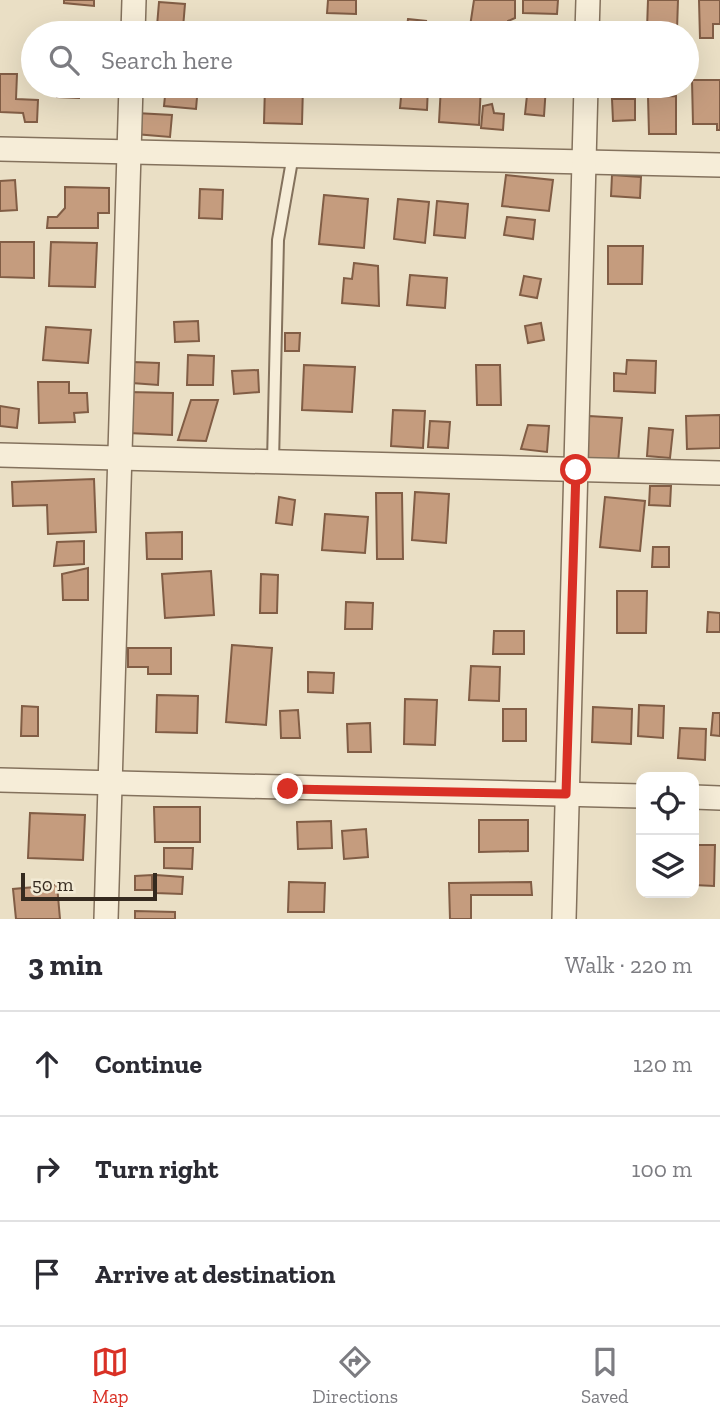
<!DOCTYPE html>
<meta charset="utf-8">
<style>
:root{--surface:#fff;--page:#f2f2f3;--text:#2b2b33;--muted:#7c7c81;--line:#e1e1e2;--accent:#d93025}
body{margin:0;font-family:"Zilla Slab",serif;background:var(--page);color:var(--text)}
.controls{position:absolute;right:21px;bottom:21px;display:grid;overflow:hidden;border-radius:14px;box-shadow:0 7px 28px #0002}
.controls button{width:63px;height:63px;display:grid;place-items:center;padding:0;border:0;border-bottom:2px solid var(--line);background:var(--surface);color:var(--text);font:35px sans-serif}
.scale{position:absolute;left:21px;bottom:18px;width:136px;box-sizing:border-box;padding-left:7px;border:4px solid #352a1f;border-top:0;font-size:19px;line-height:24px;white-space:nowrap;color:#352a1f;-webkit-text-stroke:5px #f2ead4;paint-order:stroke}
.stop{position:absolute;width:21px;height:21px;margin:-16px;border:5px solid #d93025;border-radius:50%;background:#fff}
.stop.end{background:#d93025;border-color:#fff;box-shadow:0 2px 7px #0008}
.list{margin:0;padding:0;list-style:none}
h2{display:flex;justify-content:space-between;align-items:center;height:91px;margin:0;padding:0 28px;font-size:30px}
h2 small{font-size:23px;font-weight:400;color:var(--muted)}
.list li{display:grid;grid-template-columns:46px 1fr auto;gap:21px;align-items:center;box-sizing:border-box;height:105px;padding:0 28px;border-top:2px solid var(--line)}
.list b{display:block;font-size:26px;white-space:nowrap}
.list em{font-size:23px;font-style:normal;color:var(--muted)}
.icon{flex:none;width:38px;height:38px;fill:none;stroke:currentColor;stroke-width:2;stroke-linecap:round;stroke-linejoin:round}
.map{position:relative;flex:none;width:720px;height:919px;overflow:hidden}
.search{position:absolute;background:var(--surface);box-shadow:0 7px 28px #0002;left:21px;right:21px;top:21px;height:77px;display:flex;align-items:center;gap:18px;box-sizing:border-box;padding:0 24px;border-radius:38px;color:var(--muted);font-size:26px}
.sheet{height:406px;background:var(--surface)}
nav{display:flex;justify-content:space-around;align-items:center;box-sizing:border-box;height:98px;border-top:2px solid var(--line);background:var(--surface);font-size:19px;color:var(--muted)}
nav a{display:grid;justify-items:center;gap:4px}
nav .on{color:var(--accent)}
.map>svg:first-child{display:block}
</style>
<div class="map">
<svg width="720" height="919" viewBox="0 0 720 919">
<rect width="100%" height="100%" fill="#eadfc5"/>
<g fill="#c59c7e" stroke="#815d45" stroke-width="2">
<polygon points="64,0 94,0 94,6 64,3"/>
<polygon points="328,0 356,0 356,14 327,13"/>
<polygon points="474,0 515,0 515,18 508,21 508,33 469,33"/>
<polygon points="523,0 558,0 557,14 523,13"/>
<polygon points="648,0 678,0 677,30 647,29"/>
<polygon points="699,0 720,0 720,24 713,24 713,38 700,38"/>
<polygon points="159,2 185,4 183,28 157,26"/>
<polygon points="408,19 426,21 424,33 406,33"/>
<rect x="612" y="27" width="29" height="6"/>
<polygon points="0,74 17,74 16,99 38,100 37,122 25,122 23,113 0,112"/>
<polygon points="692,80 720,80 720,130 717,130 717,124 693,124"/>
<polygon points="58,86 80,86 79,98 57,97"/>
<polygon points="166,86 198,86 196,109 164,106"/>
<polygon points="265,86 303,86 302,124 264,123"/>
<polygon points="402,86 428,86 427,110 400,108"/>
<polygon points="441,86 481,86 479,125 439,122"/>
<polygon points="528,86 546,86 544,116 525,114"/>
<polygon points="676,96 676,134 649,134 648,97"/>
<polygon points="612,99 635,99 635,120 613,121"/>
<polygon points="492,104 494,113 504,114 503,130 481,128 483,106"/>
<polygon points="136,113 172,115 170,137 135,134"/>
<polygon points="506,175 553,180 549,211 502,206"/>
<polygon points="612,175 641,177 640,198 611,196"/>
<polygon points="15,180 17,210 0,211 0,181"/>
<polygon points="65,187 109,188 109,213 98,213 98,228 47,228 48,217 57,217 65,208"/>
<polygon points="200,189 223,190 222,219 199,218"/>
<polygon points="324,195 368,199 364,248 319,244"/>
<polygon points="398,199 429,202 425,243 394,239"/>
<polygon points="437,201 468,204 465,238 434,235"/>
<polygon points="507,217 535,220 533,239 504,235"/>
<polygon points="0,242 34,242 34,278 0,277"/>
<polygon points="51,242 97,243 95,287 49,286"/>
<polygon points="608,246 643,246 642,284 608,284"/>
<polygon points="354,263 378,266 379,306 342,303 344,278 352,279"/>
<polygon points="410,275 447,278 445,308 407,305"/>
<polygon points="524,276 541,279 537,298 520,295"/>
<polygon points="198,321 199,341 175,342 174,322"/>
<polygon points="541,323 544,340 528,343 525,326"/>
<polygon points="46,327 91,330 88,363 43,360"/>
<polygon points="285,333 300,333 299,351 285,351"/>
<polygon points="188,355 214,356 213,385 187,385"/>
<polygon points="627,360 656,361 655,393 614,391 614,373 626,374"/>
<polygon points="133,362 159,363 158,385 132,383"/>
<polygon points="304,365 355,367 352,412 302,410"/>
<polygon points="476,365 500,365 501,405 477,405"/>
<polygon points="258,370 259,392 234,394 232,371"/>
<polygon points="38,382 69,382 69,393 87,393 88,412 74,413 75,422 39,423"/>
<polygon points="129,392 173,393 172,435 128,433"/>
<polygon points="191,400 218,400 206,441 178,440"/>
<polygon points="0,406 19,409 17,428 0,426"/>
<polygon points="393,410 425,411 423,448 391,446"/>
<polygon points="720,415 720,448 687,449 686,416"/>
<polygon points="589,416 622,418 618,463 585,460"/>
<polygon points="430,421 450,422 448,448 428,447"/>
<polygon points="528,425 549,426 547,452 521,449"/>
<polygon points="649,428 673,430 670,458 647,456"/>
<polygon points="94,479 96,532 48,534 47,505 13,506 12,482"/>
<polygon points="650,486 671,486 670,506 649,505"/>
<polygon points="415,492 449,494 446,543 412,540"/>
<polygon points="376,493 402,493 403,559 377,559"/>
<polygon points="279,497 295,500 292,525 276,523"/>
<polygon points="605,497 645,501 640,551 600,547"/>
<polygon points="325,514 368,517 365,553 322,550"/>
<polygon points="182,532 182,559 147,559 146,533"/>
<polygon points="84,541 84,564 54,566 57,542"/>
<polygon points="653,547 669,547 669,567 652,567"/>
<polygon points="88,568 88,600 63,600 62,574"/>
<polygon points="211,571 214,615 165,618 162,574"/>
<polygon points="261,574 278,575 277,613 260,613"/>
<polygon points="617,591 647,591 646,633 617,633"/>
<polygon points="346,602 373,603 372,629 345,629"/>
<polygon points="708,612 720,613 720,632 707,632"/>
<polygon points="494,631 524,631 524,654 493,654"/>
<polygon points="232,645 272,648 266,725 226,722"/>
<polygon points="128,648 171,648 171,674 148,674 148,667 128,667"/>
<polygon points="471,666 500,667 499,701 469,700"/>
<polygon points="308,672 334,673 333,693 308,692"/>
<polygon points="157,695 198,696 197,733 156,732"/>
<polygon points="405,699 437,700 435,745 404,744"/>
<polygon points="639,705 664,706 663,738 638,736"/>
<polygon points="22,706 38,707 38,736 21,736"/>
<polygon points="593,707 632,709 631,744 592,742"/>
<rect x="503" y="709" width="23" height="32"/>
<polygon points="298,710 300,738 281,738 280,711"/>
<polygon points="713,713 720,713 720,736 711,735"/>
<polygon points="370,723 371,752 348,752 347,724"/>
<polygon points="680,728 706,729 705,760 678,758"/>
<polygon points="154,807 200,807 200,842 155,842"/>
<polygon points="30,813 85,815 83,860 28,858"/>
<polygon points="479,820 528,820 528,851 479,852"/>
<polygon points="331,821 332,848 298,849 297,822"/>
<polygon points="366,829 368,857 344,859 342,831"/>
<polygon points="694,845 715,845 714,886 694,885"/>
<polygon points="164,848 193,848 192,869 164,868"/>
<polygon points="152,875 152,890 135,890 135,876"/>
<polygon points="156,875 183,877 182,894 155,893"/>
<polygon points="289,882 325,883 324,912 288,912"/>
<polygon points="531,882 532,895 471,895 471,919 450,919 449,883"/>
<polygon points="57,885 60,919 16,919 13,889"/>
<polygon points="135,911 175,912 175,919 135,919"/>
</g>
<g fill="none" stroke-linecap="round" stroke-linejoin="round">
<defs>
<polyline id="lane" points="273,462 278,240 293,155"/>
<g id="street">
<polyline points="133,33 134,0"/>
<polyline points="587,33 588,0"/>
<polyline points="0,149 720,165"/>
<polyline points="0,455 720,473"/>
<polyline points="0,780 641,796"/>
<polyline points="694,797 720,798"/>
<polyline points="106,919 131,86"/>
<polyline points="564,919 586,86"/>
</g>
</defs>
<use href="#lane" stroke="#84725d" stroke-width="14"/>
<use href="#street" stroke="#84725d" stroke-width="26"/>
<use href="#lane" stroke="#f6edd8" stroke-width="10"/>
<use href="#street" stroke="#f6edd8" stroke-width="23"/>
</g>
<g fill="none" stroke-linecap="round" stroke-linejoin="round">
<polyline stroke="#d93025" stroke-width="9" points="288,789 566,794 576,470"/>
</g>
</svg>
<div class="controls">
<button><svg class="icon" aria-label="locate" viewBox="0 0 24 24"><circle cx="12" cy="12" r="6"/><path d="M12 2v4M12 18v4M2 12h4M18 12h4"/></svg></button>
<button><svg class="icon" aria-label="layers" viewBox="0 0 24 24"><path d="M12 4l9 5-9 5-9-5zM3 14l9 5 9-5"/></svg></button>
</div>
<div class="scale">50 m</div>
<div class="stop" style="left:576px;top:470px"></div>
<div class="stop end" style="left:288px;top:789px"></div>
<div class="search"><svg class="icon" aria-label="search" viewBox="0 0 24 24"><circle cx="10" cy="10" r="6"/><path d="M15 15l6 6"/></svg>Search here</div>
</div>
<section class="sheet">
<h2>3 min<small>Walk · 220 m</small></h2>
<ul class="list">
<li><svg class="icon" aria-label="ahead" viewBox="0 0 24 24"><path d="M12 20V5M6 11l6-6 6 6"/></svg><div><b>Continue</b></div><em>120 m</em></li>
<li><svg class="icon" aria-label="right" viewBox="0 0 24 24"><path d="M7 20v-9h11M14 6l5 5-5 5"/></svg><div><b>Turn right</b></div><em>100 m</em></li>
<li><svg class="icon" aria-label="arrive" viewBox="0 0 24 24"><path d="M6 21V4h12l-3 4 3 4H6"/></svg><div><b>Arrive at destination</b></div></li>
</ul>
</section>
<nav>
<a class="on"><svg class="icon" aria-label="map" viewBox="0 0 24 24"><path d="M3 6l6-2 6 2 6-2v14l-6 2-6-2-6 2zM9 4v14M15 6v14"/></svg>Map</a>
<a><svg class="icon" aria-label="directions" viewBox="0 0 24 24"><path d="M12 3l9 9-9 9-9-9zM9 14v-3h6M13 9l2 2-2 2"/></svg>Directions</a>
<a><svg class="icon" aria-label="saved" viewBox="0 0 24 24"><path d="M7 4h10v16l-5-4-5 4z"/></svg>Saved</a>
</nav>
